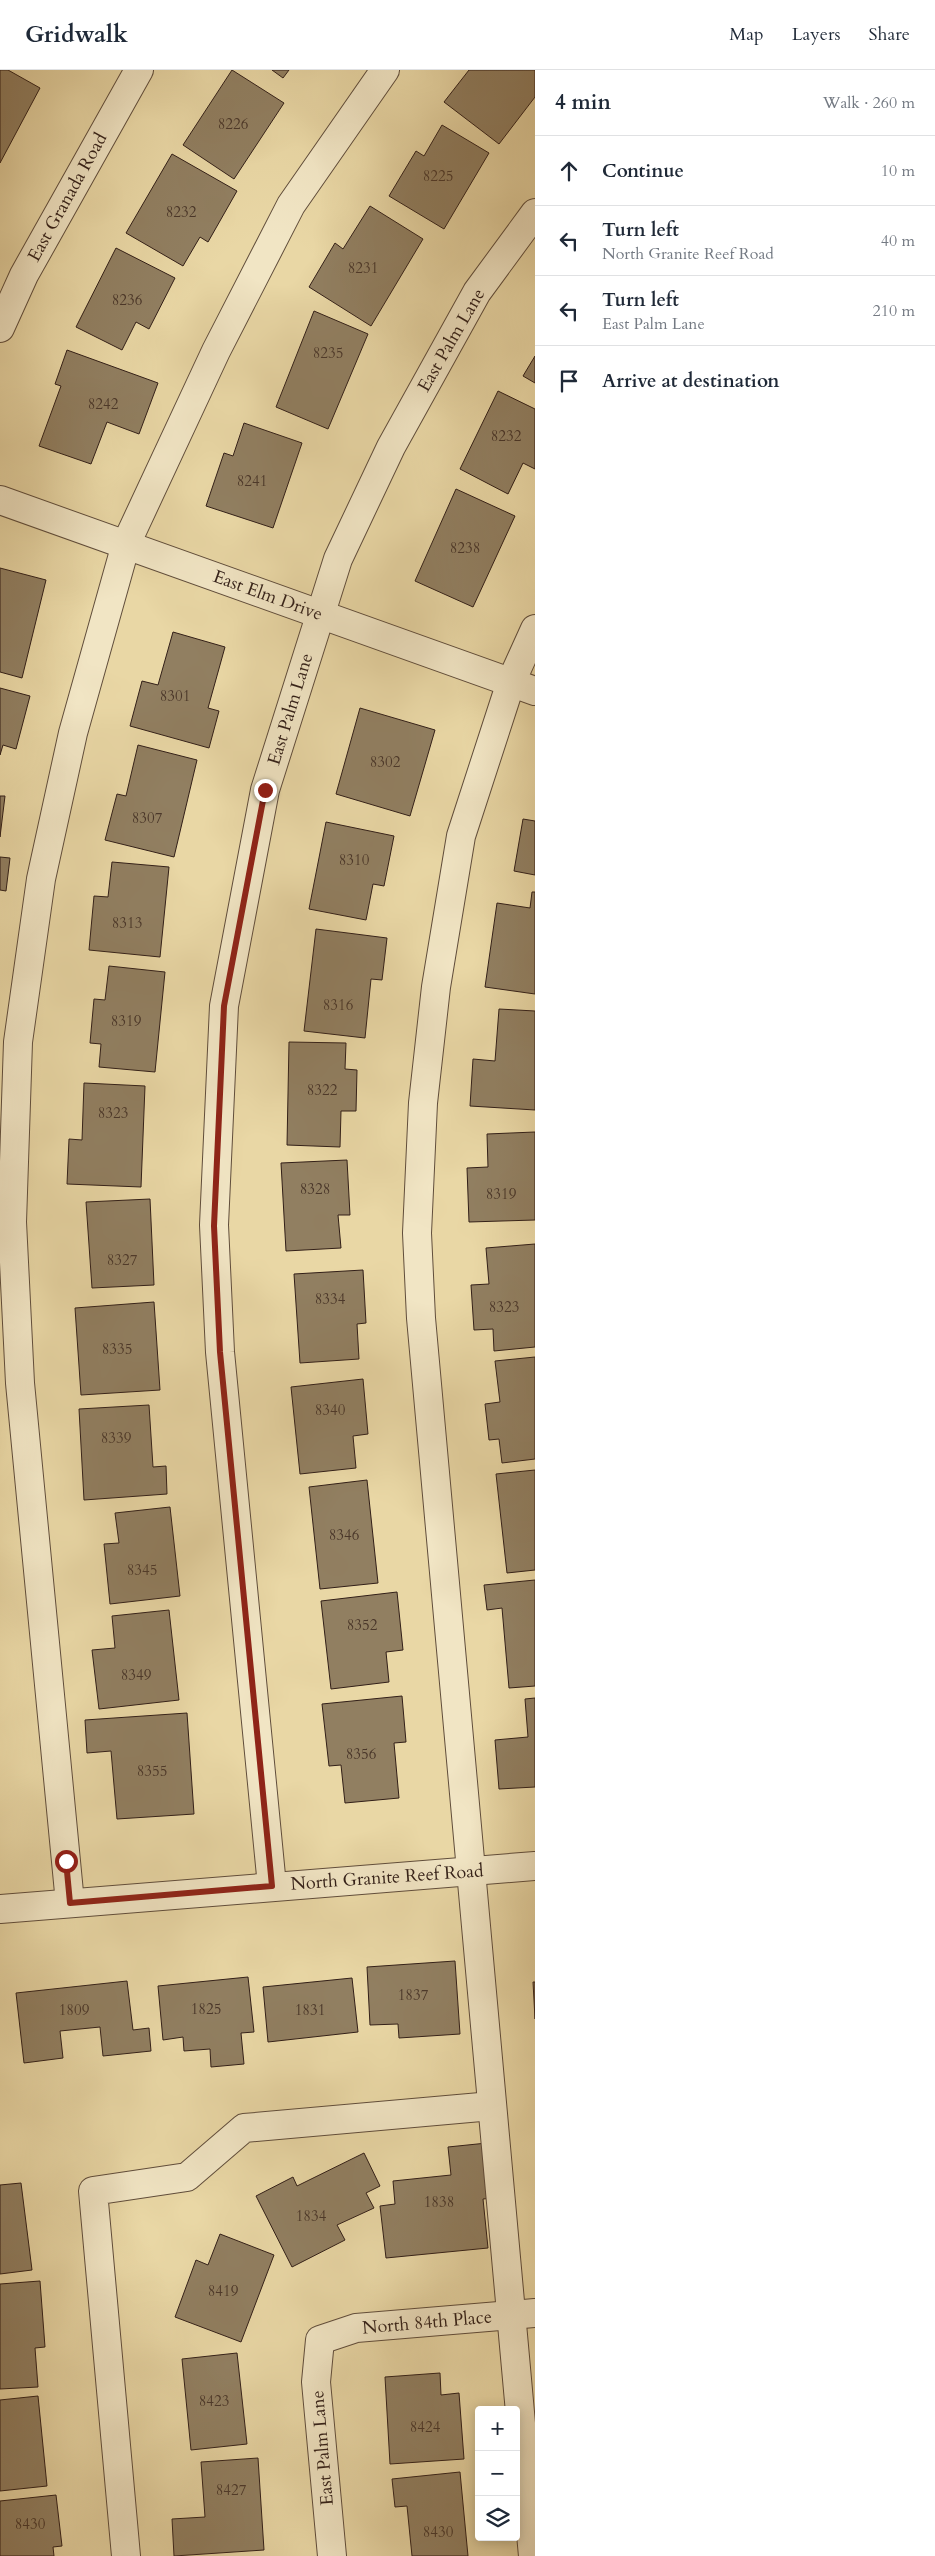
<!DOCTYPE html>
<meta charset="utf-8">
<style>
:root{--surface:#fff;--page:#f2f2f3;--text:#1f2937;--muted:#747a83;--line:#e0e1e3}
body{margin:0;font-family:Cardo,serif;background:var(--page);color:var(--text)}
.controls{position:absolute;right:15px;bottom:15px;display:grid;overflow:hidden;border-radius:5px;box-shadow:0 2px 12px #0003}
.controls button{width:45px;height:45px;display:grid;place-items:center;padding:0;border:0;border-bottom:1px solid var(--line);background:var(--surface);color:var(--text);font:25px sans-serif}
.stop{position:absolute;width:15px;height:15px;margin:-11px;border:4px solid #8f2418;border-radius:50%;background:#fff}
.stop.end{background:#8f2418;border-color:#fff;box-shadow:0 1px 5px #0008}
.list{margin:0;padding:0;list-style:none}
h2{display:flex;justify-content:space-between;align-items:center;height:65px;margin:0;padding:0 20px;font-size:21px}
h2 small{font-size:16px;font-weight:400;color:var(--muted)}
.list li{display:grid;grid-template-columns:32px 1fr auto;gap:15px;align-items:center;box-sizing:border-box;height:70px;padding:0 20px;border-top:1px solid var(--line)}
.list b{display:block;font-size:19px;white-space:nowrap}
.list p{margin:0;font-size:16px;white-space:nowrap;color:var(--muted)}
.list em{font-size:16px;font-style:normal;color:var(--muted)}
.icon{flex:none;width:28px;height:28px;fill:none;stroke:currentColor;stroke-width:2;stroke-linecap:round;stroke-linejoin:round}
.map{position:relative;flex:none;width:535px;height:2486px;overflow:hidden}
header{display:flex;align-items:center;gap:30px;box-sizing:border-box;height:70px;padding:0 25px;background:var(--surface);border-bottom:1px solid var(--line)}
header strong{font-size:24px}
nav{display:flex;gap:28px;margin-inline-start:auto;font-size:18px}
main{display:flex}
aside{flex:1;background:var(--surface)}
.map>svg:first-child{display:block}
</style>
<header>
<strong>Gridwalk</strong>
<nav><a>Map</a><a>Layers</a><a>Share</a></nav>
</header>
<main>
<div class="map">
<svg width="535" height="2486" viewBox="0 0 535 2486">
<rect width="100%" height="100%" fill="#e9d7a5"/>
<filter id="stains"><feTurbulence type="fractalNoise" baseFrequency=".004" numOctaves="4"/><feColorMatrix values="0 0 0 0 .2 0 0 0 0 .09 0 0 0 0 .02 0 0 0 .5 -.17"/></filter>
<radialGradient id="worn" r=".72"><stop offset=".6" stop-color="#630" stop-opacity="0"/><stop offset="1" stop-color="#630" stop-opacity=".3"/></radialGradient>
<g fill="#917f61" stroke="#321f18">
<polygon points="0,0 8,0 40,18 0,93"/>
<polygon points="232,0 284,33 234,109 183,75"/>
<polygon points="272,0 289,0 283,8"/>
<polygon points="469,0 535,0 535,27 499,74 444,32"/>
<polygon points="442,55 489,83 444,159 389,126 416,81 424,86"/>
<polygon points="172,84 237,121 208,172 200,167 183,196 126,163"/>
<polygon points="370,136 423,169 371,256 309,217 335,173 343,179"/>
<polygon points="116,178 175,208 149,259 136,252 122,280 76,257"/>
<polygon points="314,241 368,264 328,359 276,337"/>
<polygon points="67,280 158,313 139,364 107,352 91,394 39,376 61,316 55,314"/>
<polygon points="535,286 535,313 523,306"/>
<polygon points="498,321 535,339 535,399 523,393 508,424 460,399"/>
<polygon points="244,353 302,373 273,458 206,436 224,383 233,386"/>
<polygon points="456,419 515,446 473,537 415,511"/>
<polygon points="0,498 46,510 22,608 0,602"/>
<polygon points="173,562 225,577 208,638 219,641 209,678 130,656 142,611 158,615"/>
<polygon points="0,618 30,626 16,679 3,675 0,685"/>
<polygon points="360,638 435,660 410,746 336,724"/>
<polygon points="138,675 197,690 174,787 105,770 117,724 126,726"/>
<polygon points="0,726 5,726 0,767"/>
<polygon points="523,749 535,751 535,805 514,801"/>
<polygon points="326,752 394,766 384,816 373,814 366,850 309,839"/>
<polygon points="0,787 10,788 6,821 0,820"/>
<polygon points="112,792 169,797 160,887 89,880 94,826 108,827"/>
<polygon points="532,822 535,822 535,924 485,917 497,833 530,838"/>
<polygon points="316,859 387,868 382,910 371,909 365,968 304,961"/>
<polygon points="109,896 165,902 155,1002 99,997 101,974 90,973 94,929 105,930"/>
<polygon points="499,939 535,941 535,1040 470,1036 473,989 495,991"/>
<polygon points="289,972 346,973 345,999 357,1000 356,1041 341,1041 340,1077 287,1075"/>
<polygon points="84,1013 145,1016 141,1117 67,1114 69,1069 82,1070"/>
<polygon points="535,1062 535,1150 469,1152 467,1098 488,1097 487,1064"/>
<polygon points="347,1090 350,1145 338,1145 341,1178 286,1181 281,1093"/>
<polygon points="150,1129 154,1215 92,1218 86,1132"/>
<polygon points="535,1174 535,1277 494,1281 493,1259 474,1260 471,1215 489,1214 486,1178"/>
<polygon points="363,1200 366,1253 357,1254 359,1289 300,1293 294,1204"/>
<polygon points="154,1232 160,1320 81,1325 75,1238"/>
<polygon points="535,1287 535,1389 502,1393 499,1369 489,1370 485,1334 500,1332 495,1291"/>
<polygon points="363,1309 368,1364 353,1366 356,1398 300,1404 291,1317"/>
<polygon points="149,1335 153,1397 166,1396 167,1424 84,1430 79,1339"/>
<polygon points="535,1400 535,1500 507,1503 496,1404"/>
<polygon points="367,1410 378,1513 320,1519 309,1417"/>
<polygon points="170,1437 180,1526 110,1534 104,1474 119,1473 115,1443"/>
<polygon points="535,1510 535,1616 509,1618 502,1538 487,1540 484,1515"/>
<polygon points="397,1522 403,1580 386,1582 389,1612 331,1619 321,1531"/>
<polygon points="169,1540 179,1630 99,1639 92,1580 115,1578 112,1546"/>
<polygon points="402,1626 406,1672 394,1673 399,1728 345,1733 341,1695 329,1696 322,1634"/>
<polygon points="535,1628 535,1717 499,1719 495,1670 528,1667 525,1629"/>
<polygon points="187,1643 194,1744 117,1749 111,1681 87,1683 85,1650"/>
<polygon points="455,1891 460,1964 399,1968 398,1954 370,1955 367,1897"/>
<polygon points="248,1907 254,1962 241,1963 244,1994 211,1997 210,1979 184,1981 183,1967 163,1970 158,1916"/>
<polygon points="352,1908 358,1962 268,1972 263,1917"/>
<polygon points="127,1911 133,1960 149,1958 151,1981 103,1986 100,1957 60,1961 63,1988 24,1993 16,1923"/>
<polygon points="533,1912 535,1912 535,1949"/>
<polygon points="487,2073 493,2128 483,2129 488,2178 386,2188 380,2136 395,2134 393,2111 451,2105 448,2077"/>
<polygon points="364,2083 380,2116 366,2123 374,2138 337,2155 345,2170 292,2197 256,2126 293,2107 297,2116"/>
<polygon points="21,2113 32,2200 0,2204 0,2115"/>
<polygon points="220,2164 274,2185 241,2272 175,2247 196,2190 208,2195"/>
<polygon points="40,2211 45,2277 35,2278 38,2317 0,2319 0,2214"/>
<polygon points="237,2283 247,2374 191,2380 182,2289"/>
<polygon points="440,2303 441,2325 459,2323 464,2389 390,2394 385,2307"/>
<polygon points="38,2326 47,2416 0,2421 0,2330"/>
<polygon points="258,2388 264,2480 174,2486 172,2449 205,2447 201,2392"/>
<polygon points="460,2402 468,2486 412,2486 407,2436 395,2437 392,2409"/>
<polygon points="56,2425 62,2476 53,2477 54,2486 0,2486 0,2431"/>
</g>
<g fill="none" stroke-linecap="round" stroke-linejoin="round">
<defs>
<g id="minor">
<polyline points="0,258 24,205 139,0"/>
<polyline points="0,430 535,621"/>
<polyline points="272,1816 220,1282 214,1155 224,936 265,720 338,489 391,377 477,222 535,143"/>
<polyline points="70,1833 20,1313 12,1152 18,972 41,809 73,663 126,474 216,281 291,135 385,0"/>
<polyline points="0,1839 535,1796"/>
<polyline points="126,2486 93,2121 187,2107 244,2058 492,2036"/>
<polyline points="332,2486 316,2312 320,2270 356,2258 535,2243"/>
<polyline points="533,2486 421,1248 417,1163 423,1033 436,917 461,766 511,612 535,559"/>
</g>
</defs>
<use href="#minor" stroke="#604d3b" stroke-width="30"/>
<use href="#minor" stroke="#f1e5c4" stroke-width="28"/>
</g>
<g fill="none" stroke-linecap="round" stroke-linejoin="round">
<polyline stroke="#8f2418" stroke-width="6" points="66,1791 70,1833 272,1816 220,1282 214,1156 224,936 265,720"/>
</g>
<g text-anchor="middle" stroke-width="4.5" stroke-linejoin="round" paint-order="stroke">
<g font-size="15" fill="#4a372a">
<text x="233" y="59">8226</text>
<text x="438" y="111">8225</text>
<text x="181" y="147">8232</text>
<text x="363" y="203">8231</text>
<text x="127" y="235">8236</text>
<text x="328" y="288">8235</text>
<text x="103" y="339">8242</text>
<text x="506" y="371">8232</text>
<text x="252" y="416">8241</text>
<text x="465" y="483">8238</text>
<text x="175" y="631">8301</text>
<text x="385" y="697">8302</text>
<text x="147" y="753">8307</text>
<text x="354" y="795">8310</text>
<text x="127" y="858">8313</text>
<text x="338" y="940">8316</text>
<text x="126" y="956">8319</text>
<text x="322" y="1025">8322</text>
<text x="113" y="1048">8323</text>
<text x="315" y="1124">8328</text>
<text x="501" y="1129">8319</text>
<text x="122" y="1195">8327</text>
<text x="330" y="1234">8334</text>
<text x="504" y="1242">8323</text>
<text x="117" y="1284">8335</text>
<text x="330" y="1345">8340</text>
<text x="116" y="1373">8339</text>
<text x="344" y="1470">8346</text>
<text x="142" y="1505">8345</text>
<text x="362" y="1560">8352</text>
<text x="136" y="1610">8349</text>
<text x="361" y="1689">8356</text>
<text x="152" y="1706">8355</text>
<text x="413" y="1930">1837</text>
<text x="206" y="1944">1825</text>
<text x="74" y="1945">1809</text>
<text x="310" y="1945">1831</text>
<text x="439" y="2137">1838</text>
<text x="311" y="2151">1834</text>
<text x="223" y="2226">8419</text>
<text x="214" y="2336">8423</text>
<text x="425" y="2362">8424</text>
<text x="231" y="2425">8427</text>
<text x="30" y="2459">8430</text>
<text x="438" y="2467">8430</text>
</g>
<g font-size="18" fill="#321f18" stroke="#f1e5c4">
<text transform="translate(67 127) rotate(-61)" y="6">East Granada Road</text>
<text transform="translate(451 270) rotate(-60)" y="6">East Palm Lane</text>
<text transform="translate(268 525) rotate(20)" y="6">East Elm Drive</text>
<text transform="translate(290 639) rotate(-73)" y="6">East Palm Lane</text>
<text transform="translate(387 1807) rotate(-4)" y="6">North Granite Reef Road</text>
<text transform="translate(427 2252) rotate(-5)" y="6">North 84th Place</text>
<text transform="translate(322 2378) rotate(-95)" y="6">East Palm Lane</text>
</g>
</g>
<rect width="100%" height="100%" filter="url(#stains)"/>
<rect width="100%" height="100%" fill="url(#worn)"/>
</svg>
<div class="controls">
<button>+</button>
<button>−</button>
<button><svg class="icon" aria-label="layers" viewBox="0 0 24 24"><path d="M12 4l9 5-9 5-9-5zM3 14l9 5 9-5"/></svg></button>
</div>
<div class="stop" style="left:66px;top:1791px"></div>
<div class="stop end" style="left:265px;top:720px"></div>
</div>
<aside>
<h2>4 min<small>Walk · 260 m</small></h2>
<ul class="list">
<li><svg class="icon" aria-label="ahead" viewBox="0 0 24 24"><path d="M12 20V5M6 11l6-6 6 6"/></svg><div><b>Continue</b></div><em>10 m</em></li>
<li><svg class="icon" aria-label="left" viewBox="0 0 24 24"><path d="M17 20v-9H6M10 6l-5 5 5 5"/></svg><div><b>Turn left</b><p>North Granite Reef Road</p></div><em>40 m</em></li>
<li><svg class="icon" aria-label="left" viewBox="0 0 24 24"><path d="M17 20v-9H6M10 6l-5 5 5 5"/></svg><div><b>Turn left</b><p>East Palm Lane</p></div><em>210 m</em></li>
<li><svg class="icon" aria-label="arrive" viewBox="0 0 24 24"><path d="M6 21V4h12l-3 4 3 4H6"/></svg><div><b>Arrive at destination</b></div></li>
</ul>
</aside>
</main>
